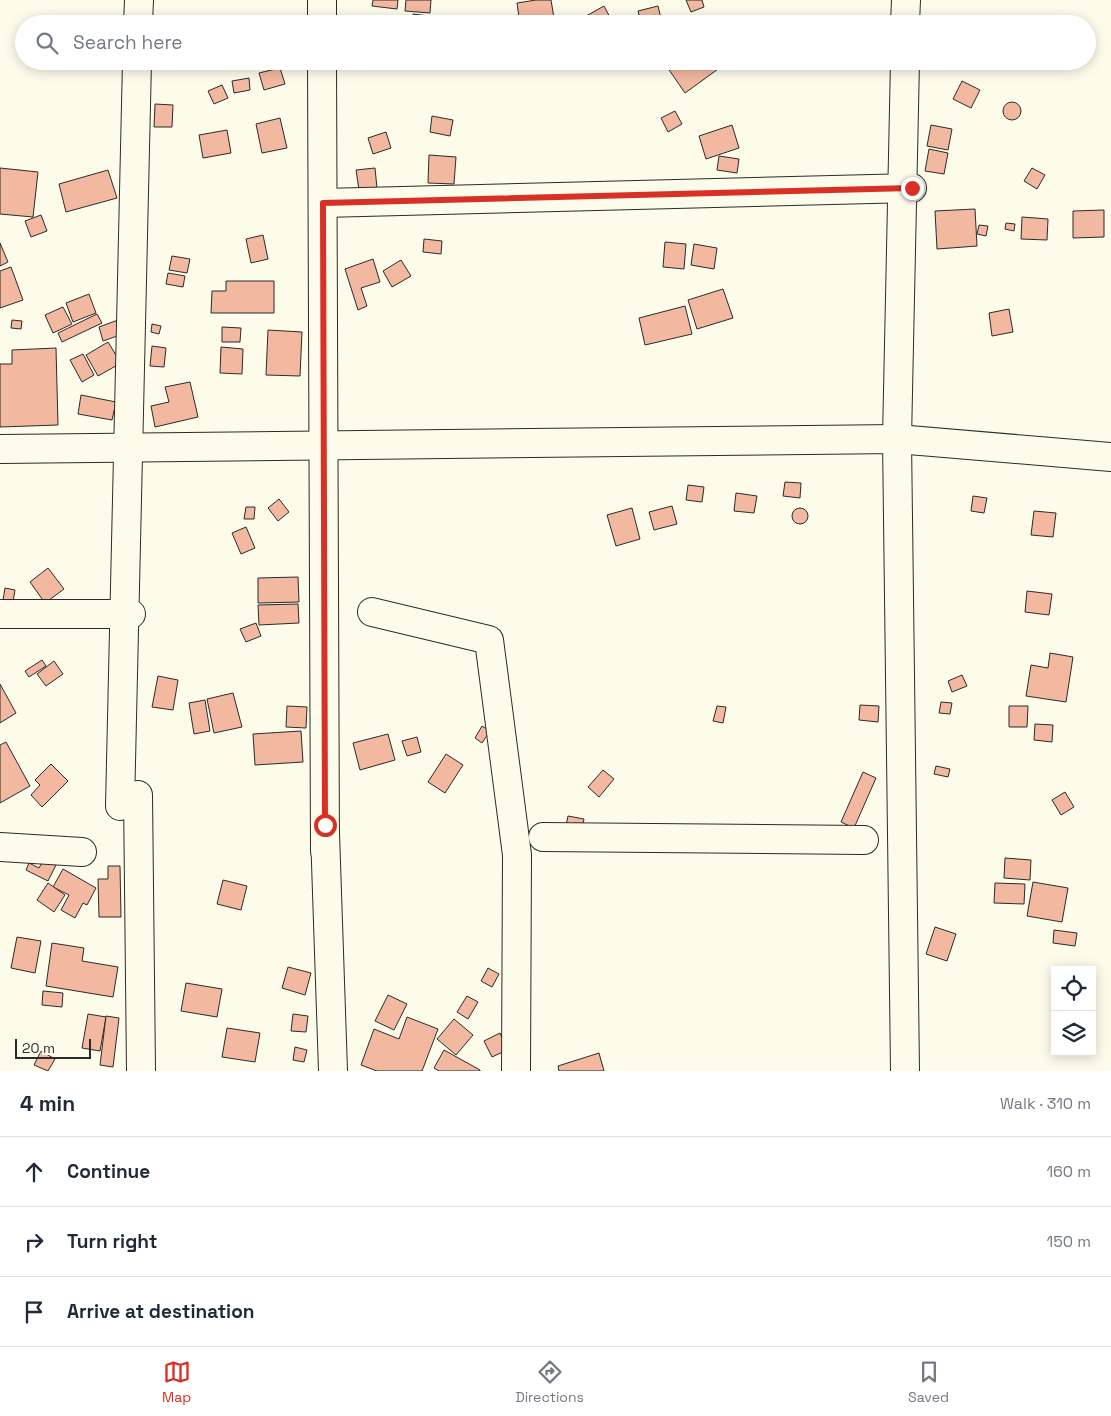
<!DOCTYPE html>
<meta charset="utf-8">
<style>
:root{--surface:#fff;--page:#f6f6f7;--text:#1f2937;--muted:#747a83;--line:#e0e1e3;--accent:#d93025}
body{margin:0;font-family:"Space Grotesk",sans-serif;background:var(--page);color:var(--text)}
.controls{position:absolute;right:15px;bottom:15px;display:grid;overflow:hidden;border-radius:0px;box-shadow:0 2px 12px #0003}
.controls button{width:45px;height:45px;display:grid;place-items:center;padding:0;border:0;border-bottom:1px solid var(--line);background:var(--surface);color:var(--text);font:25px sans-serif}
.scale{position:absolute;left:15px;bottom:12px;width:76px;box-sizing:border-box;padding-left:5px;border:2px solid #2b2b2b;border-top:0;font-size:14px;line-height:18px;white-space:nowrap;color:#2b2b2b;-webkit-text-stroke:4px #fdfbea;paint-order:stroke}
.stop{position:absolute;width:15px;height:15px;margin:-11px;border:4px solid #d93025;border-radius:50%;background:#fff}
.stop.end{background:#d93025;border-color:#fff;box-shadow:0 1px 5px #0008}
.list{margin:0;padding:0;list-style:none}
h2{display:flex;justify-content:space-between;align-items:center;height:65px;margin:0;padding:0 20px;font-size:21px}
h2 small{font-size:16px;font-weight:400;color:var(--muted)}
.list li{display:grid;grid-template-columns:32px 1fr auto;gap:15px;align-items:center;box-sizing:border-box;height:70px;padding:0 20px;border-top:1px solid var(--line)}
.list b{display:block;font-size:19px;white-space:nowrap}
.list em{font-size:16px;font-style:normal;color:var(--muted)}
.icon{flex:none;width:28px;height:28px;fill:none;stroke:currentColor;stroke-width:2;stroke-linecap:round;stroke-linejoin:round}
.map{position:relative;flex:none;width:1111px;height:1071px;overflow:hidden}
.search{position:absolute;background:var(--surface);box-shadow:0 2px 12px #0003;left:15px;right:15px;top:15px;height:55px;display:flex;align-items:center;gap:12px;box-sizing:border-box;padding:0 18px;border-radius:28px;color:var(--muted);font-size:19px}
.sheet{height:275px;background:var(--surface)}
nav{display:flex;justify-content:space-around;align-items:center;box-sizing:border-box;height:70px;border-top:1px solid var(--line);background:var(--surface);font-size:14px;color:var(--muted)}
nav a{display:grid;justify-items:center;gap:2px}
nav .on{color:var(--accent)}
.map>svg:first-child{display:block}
</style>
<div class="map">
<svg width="1111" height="1071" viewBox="0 0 1111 1071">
<rect width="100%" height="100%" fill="#fdfbea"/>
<g fill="#f2b8a0" stroke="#2b2b2b">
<polygon points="373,0 398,0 397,9 372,6"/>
<polygon points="406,0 431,0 430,13 405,11"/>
<polygon points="536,0 551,0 555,24 520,24 517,3"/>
<polygon points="686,0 702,0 704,7 691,12"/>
<polygon points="604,6 613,23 581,24 579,20"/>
<polygon points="658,6 662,23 641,24 638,11"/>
<polygon points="413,14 429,16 428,24 412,24"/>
<polygon points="826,18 846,22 846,24 824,24"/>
<polygon points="851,21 871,24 850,24"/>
<polygon points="398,61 429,61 428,68 397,64"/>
<polygon points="668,61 723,61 725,64 685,93 665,64"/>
<polygon points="926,61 940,61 940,68 926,67"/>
<polygon points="280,68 285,84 264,90 259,73"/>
<polygon points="249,78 250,90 234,93 232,81"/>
<polygon points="962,81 980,90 971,108 953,99"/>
<polygon points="222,85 228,98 214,104 208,91"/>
<circle cx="1012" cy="111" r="9"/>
<polygon points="155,104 173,105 172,127 154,127"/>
<polygon points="675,111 682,124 668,132 661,118"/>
<polygon points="432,116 453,120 450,136 430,132"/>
<polygon points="280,118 287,148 262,153 256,124"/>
<polygon points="732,125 739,148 706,159 699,136"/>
<polygon points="931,125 952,129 948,150 927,146"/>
<polygon points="227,130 231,153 203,158 199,135"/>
<polygon points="386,132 391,148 373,154 368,138"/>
<polygon points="929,149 948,153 944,174 925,171"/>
<polygon points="429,155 456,157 454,184 428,183"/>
<polygon points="719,156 739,159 737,173 717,170"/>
<polygon points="0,168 38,172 33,217 0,214"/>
<polygon points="375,168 377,188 359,190 356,170"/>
<polygon points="1032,168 1045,175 1037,189 1024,181"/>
<polygon points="108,170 117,198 66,212 59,184"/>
<polygon points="975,209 977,246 937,249 935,211"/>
<polygon points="1104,210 1104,237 1073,238 1073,211"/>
<polygon points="41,215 47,231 31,237 25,221"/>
<polygon points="1022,217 1048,219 1047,240 1021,239"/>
<polygon points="1006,223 1015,224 1014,231 1005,229"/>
<polygon points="979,225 988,226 986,236 977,234"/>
<polygon points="263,235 268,259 251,263 246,239"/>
<polygon points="424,239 442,241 441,254 423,252"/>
<polygon points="665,242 686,244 684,269 663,267"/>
<polygon points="0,243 8,262 0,266"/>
<polygon points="694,244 717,248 714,269 691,265"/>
<polygon points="172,256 190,259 187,273 169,270"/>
<polygon points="373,259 380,282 361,288 367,306 358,310 345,269"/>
<polygon points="401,260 411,276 392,287 383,271"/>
<polygon points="11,267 23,300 0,308 0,271"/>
<polygon points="168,273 185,276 183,287 166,284"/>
<polygon points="226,281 274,281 274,313 211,313 212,291 226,291"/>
<polygon points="723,289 733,318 697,329 688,300"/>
<polygon points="89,294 96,313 73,322 66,303"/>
<polygon points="685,306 692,334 645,345 639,318"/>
<polygon points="63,307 72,324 53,333 45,315"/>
<polygon points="1009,309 1013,332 992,336 989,313"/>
<polygon points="97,314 102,323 62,342 58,333"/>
<polygon points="12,320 22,321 21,329 11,328"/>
<polygon points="118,320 123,334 103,341 99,327"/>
<polygon points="152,324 161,326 159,334 151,332"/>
<polygon points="222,327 241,328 240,342 222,342"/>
<polygon points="268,330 302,332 300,376 266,375"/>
<polygon points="108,342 121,363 98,376 86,355"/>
<polygon points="152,346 166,348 164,367 150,366"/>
<polygon points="221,347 243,349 242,374 220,373"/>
<polygon points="56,348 58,425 0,427 0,364 12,364 12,350"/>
<polygon points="83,354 94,375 82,382 70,360"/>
<polygon points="190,382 198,417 155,427 151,406 169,402 165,387"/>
<polygon points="81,395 116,402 112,420 78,414"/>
<polygon points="785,482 801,483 800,498 783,496"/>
<polygon points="688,485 704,487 702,502 686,500"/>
<polygon points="736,493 757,496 754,513 734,511"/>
<polygon points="973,496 987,498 984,513 971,511"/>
<polygon points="279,499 289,512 278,521 268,508"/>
<polygon points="672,506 677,524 654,530 649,512"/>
<polygon points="246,507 255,507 254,519 244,519"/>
<polygon points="632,508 640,539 616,546 607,515"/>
<circle cx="800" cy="516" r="8"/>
<polygon points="1034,511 1056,513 1053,537 1031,535"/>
<polygon points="246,527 255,548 241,554 232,533"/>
<polygon points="48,568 64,589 45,603 30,582"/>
<polygon points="298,577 299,602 258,603 258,578"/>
<polygon points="5,588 15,590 13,602 3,600"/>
<polygon points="1027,591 1052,594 1049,615 1025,612"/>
<polygon points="298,604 299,623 259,625 258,605"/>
<polygon points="256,623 261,636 246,642 240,629"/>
<polygon points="1050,653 1073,657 1066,702 1026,696 1031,665 1048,668"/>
<polygon points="42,660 46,666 29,677 25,671"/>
<polygon points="54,661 63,674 46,686 37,674"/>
<polygon points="962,675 967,686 952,692 948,681"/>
<polygon points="158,676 178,680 173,710 152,707"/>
<polygon points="0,684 16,713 0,723"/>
<polygon points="233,693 242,727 214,733 207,699"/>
<polygon points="205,700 210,731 194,734 189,703"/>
<polygon points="941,702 952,703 950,714 939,713"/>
<polygon points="860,705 879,706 878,722 859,720"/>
<polygon points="287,706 307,707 306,728 286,727"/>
<polygon points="717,706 726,707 723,723 713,721"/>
<polygon points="1009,706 1028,706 1027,727 1009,727"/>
<polygon points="1035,724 1053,725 1052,742 1034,740"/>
<polygon points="482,726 490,731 482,743 475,738"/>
<polygon points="301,731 303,762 255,765 253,734"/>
<polygon points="388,734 395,760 360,770 353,743"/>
<polygon points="417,737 421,752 407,756 402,741"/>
<polygon points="6,742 30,786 0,803 0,745"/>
<polygon points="446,754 463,765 445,793 428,782"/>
<polygon points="51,764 68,781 42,807 31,795 40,785 35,780"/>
<polygon points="936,766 950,769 948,777 934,774"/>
<polygon points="603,770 614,779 599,797 588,787"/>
<polygon points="863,772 876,778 854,828 841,822"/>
<polygon points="1065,792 1074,807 1061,815 1052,800"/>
<polygon points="568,816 584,819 581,834 565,831"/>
<polygon points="45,857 57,863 48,881 26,870 29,863 39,868"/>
<polygon points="1005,858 1031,860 1030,880 1004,878"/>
<polygon points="108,866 120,866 121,917 99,917 98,879 108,879"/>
<polygon points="63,869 96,888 87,905 83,903 75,918 61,910 69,895 53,887"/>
<polygon points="223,880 247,886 241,910 217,904"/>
<polygon points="1033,882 1068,888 1062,922 1027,916"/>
<polygon points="48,883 65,895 54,912 37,900"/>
<polygon points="995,883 1025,884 1024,904 994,903"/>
<polygon points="935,927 956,934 947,961 926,954"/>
<polygon points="1054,930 1077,933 1075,946 1053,943"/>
<polygon points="17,937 41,941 35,973 11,968"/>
<polygon points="52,943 84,948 82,961 118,967 113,997 46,986"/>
<polygon points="288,967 311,973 305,995 282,988"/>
<polygon points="488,968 499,974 492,987 481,981"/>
<polygon points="186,983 222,989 217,1017 181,1011"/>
<polygon points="43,991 63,993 62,1007 42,1005"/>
<polygon points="388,995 407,1004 394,1030 375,1021"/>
<polygon points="467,996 478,1002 468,1019 457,1012"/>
<polygon points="88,1014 106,1017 100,1051 82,1048"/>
<polygon points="293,1014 308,1016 306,1032 291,1031"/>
<polygon points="106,1016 119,1018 113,1067 100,1065"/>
<polygon points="407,1017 438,1029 422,1071 377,1071 361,1065 374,1029 399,1039"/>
<polygon points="454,1019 473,1035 456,1055 437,1039"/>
<polygon points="227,1028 260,1033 255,1062 222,1057"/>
<polygon points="500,1033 507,1050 492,1057 484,1041"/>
<polygon points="295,1047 307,1050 304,1062 293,1060"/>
<polygon points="444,1050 480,1070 480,1071 439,1071 434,1068"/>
<polygon points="41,1051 55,1059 48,1071 34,1065"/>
<polygon points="599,1053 604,1071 559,1071 558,1066"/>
</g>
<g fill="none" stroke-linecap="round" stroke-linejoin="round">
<defs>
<g id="minor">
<polyline points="322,0 322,24"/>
<polyline points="138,24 139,0"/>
<polyline points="905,24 906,0"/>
<polyline points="322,61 325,851"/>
<polyline points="905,61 897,439 905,1071"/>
<polyline points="323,203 912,188"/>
<polyline points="0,449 897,439 1111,457"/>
<polyline points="372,612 489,640 517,855 516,1071"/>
<polyline points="0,614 131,614"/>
<polyline points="138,795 141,1071"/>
<polyline points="120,806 137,61"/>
<polyline points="325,833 333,1071"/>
<polyline points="543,837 864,840"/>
<polyline points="0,847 82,852"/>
</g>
</defs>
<use href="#minor" stroke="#2b2b2b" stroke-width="30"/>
<use href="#minor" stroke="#fdfbea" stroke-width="28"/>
</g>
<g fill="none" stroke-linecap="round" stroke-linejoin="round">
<polyline stroke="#d93025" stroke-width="6" points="325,825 323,203 912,188"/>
</g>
</svg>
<div class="controls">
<button><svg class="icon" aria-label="locate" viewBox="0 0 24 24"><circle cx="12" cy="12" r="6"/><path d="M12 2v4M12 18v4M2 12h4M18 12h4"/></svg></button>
<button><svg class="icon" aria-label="layers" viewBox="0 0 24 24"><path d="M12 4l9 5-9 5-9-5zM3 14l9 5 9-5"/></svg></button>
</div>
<div class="scale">20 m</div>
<div class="stop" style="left:325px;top:825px"></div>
<div class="stop end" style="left:912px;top:188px"></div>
<div class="search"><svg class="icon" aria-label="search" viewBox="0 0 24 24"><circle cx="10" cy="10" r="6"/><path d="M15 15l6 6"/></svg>Search here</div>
</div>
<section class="sheet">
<h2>4 min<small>Walk · 310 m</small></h2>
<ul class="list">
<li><svg class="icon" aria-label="ahead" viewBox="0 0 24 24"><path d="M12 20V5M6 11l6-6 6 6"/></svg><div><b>Continue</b></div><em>160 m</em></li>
<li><svg class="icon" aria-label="right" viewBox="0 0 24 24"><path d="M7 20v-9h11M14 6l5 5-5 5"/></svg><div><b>Turn right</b></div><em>150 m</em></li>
<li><svg class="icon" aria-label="arrive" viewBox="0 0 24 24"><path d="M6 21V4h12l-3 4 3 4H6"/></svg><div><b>Arrive at destination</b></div></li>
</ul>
</section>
<nav>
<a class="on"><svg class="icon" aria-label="map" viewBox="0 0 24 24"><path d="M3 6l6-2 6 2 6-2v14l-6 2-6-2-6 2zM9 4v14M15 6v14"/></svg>Map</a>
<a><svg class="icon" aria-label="directions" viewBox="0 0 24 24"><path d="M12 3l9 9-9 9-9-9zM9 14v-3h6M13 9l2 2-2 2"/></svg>Directions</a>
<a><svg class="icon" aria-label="saved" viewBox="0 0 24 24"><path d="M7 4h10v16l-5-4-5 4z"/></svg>Saved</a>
</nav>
